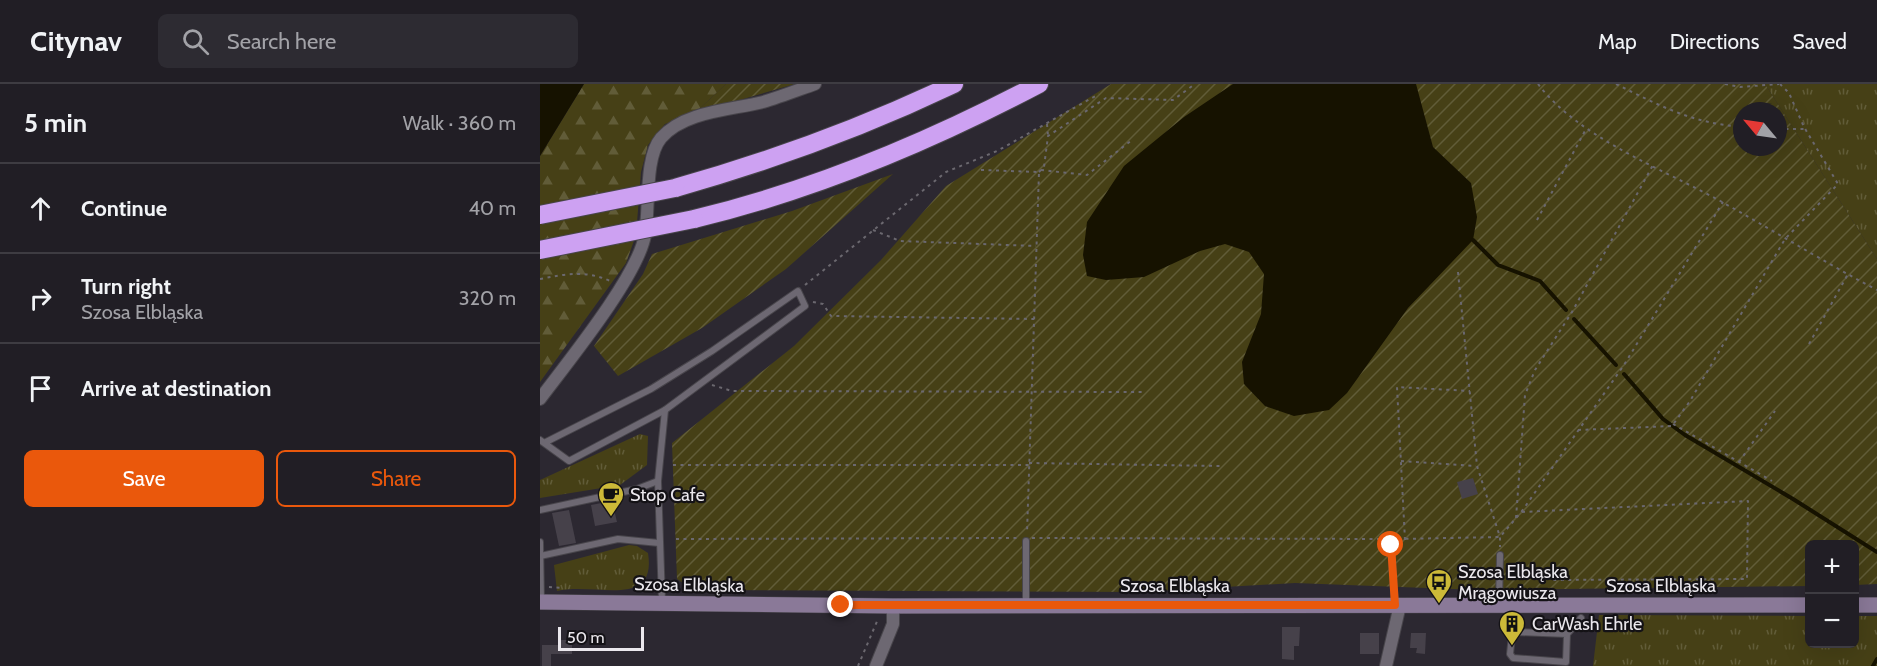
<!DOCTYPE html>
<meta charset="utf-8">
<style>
:root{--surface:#211e25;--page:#2d2b32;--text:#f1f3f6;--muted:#a2a2a7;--line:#3e3c42;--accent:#ea580c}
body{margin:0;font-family:Cabin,sans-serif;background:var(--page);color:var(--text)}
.controls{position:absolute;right:18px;bottom:18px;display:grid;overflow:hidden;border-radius:9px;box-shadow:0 6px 24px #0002}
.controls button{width:54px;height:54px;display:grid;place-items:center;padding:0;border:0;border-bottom:2px solid var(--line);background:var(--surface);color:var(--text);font:30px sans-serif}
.compass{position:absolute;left:1193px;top:18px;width:54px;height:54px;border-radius:50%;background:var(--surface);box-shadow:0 6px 24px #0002;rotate:299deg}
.scale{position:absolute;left:18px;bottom:15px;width:86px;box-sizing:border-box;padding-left:6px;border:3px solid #ebe8ed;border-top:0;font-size:16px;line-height:21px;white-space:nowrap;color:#ebe8ed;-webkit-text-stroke:4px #141216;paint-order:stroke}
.stop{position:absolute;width:18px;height:18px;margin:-14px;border:4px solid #ea580c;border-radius:50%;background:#fff}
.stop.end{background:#ea580c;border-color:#fff;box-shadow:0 2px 6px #0008}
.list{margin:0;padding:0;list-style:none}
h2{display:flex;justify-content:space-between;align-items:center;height:78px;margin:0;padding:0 24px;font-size:26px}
h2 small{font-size:20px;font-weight:400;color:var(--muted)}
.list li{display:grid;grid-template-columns:39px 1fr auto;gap:18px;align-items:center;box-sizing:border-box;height:90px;padding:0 24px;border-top:2px solid var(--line)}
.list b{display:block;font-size:22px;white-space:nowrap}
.list p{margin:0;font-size:20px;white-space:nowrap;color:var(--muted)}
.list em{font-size:20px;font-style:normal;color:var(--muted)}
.actions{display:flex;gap:12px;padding:18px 24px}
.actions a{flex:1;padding:14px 0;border:2px solid var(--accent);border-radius:9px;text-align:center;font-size:21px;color:var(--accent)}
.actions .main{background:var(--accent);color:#fff}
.icon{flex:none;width:33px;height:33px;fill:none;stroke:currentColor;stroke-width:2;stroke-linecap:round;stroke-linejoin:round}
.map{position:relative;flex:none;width:1337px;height:582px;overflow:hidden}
header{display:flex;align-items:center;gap:36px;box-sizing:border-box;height:84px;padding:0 30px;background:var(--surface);border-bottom:2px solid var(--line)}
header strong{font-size:28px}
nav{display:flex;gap:33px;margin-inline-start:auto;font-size:21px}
.search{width:420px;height:54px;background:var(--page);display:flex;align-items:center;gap:15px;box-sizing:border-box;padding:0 21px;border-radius:9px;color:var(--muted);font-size:22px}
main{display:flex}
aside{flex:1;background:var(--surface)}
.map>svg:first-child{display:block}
</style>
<header>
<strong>Citynav</strong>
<div class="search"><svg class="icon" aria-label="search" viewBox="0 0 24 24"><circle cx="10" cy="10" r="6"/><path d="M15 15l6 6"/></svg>Search here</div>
<nav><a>Map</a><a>Directions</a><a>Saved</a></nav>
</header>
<main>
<aside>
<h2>5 min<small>Walk · 360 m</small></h2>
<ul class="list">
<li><svg class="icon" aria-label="ahead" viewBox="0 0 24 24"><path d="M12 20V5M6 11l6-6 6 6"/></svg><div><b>Continue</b></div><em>40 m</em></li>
<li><svg class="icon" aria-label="right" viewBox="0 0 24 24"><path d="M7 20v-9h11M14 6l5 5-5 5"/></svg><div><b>Turn right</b><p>Szosa Elbląska</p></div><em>320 m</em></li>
<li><svg class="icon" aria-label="arrive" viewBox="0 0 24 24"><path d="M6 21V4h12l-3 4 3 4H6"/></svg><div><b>Arrive at destination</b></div></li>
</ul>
<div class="actions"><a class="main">Save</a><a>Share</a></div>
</aside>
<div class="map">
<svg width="1337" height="582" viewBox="0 0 1337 582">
<defs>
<pattern id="grass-tufts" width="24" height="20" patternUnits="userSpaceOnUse" patternTransform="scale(1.5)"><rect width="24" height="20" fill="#464016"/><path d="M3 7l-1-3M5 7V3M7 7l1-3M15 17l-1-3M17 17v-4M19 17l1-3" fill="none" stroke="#615c38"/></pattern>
<pattern id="forest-firs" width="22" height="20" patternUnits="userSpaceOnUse" patternTransform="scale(1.5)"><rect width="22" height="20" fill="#464016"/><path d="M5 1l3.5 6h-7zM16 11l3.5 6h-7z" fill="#615c38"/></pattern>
<pattern id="garden-furrows" width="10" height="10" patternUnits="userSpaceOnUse" patternTransform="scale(1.5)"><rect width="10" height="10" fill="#464016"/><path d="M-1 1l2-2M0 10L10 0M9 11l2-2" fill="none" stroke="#615c38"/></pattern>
</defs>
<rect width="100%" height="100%" fill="#2c2831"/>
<g fill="url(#grass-tufts)">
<polygon points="1225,0 1337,0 1337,175"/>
<polygon points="100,350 108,352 107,381 80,401 0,414 0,396"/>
<path d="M89 461 97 462 108 469C117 526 55 498 17 507L14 481Z"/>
<polygon points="1059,531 1269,532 1270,560 1314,560 1315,532 1337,532 1337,582 1053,582"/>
</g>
<polygon fill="url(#forest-firs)" points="44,0 186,0 155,29 125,40 108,61 101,88 96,151 86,179 0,298 0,72"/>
<g fill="url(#garden-furrows)" fill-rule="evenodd">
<polygon points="186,0 255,0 155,29"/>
<path d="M571 0H1225L1337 175V500L1315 501 1314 460H1270L1269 502 939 506 755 499 599 508 153 506 137 495 132 359 254 262 341 176 406 102ZM1202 27H1238V63H1202Z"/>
<polygon points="353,90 246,185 162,244 78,292 54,262 103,190 112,170 252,127"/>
</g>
<g fill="#161200">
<polygon points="0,0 44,0 0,72"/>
<polygon points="693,0 876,0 893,63 931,99 937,133 933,156 868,224 807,309 789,326 754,332 725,322 704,300 702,278 721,230 724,190 709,168 685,160 660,167 604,193 566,196 547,192 543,171 547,138 584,82 644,33"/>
</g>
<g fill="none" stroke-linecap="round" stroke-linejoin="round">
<g stroke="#161200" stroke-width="4">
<polyline points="933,156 958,181 1000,197 1026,226"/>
<polyline points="1034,235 1076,281"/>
<polyline points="1084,290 1123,335 1145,351 1253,415 1337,468"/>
<polyline points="1333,582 1337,575"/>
</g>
</g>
<g fill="#46414a">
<polygon points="933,394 938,410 922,415 917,398"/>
<polygon points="72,417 77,438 55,442 51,421"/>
<polygon points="29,426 36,459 19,462 12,429"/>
<polygon points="742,543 760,543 759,562 754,562 754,576 742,575"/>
<rect x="820" y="549" width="19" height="21"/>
<polygon points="871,549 886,549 885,570 876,569 877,564 870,564"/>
<polygon points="20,556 32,556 32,570 11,570 11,582 2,582 2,561 20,561"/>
</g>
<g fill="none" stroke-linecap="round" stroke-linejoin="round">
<defs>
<g id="lane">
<polyline points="0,356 29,377 125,326 265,222 258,207 172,267 111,305 4,359"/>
<polyline points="0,426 97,405 118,397"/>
<polyline points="0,458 1,517"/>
<polyline points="851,461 855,521"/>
<polyline points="0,472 78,455 119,459"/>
<polyline points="122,517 118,397 125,326"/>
<polyline points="486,521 486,457"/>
<polyline points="959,521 960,471"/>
<polyline points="1027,550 1026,578 973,574 970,570 972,551 976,548 1027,550 1041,534"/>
</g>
<g id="street">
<path d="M0 315C27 279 98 192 105 151 110 125 104 74 121 54 144 27 192 26 223 18 240 13 258 6 275 0"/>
<polyline points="336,582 353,540 353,522"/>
<polyline points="846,582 860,521"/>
</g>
<g id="secondary">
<polyline points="0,518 353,522 1270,521"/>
<polyline points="1314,521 1337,521"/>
</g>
<g id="highway">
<path d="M135 104C231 77 324 43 414 0"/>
<path d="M154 135C275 106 389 58 499 0"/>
</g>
</defs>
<use href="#lane" stroke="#48454b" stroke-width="8"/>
<use href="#street" stroke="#48454b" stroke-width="14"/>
<use href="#secondary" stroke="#48454b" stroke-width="16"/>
<use href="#highway" stroke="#48454b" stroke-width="20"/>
<g stroke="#6b686f" stroke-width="2" stroke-dasharray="3 4.5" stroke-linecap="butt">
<path d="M998 0C1039 54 1123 85 1182 118 1234 147 1284 178 1337 206"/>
<path d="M1076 0C1120 22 1152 39 1202 43"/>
<polyline points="1185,0 1200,3 1239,0"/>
<polyline points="507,40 508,52"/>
<polyline points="1238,45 1265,45"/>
<polyline points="441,86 499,88 487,449"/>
<polyline points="501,86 547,91 592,56"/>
<polyline points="499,88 504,83 508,52 566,14 633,16 655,0"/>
<polyline points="997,136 1046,45"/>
<polyline points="333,146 360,157 496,162"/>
<polyline points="918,188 937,382 960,453 960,463"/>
<path d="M0 195C25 190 46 186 70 197"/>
<polyline points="265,201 406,88 457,67 559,10"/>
<polyline points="273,218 283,220 291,232 494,235"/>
<polyline points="1269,260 1308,190"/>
<polyline points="172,301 192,307 602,308"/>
<polyline points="1133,340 1232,397"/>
<polyline points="1038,346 1132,342 1150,317 1245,155 1298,100 1264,43 1249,9 1240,0"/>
<polyline points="861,377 936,382"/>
<polyline points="1199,378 1235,327"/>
<polyline points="489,379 681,382"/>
<polyline points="133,381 489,381"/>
<polyline points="982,428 1208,417 1207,495 1009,496"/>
<polyline points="976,434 985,311 995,286 1032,228 1113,81"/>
<polyline points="492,454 844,455"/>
<polyline points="136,455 478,454"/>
<polyline points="858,455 960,453 982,427 1084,281 1183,118"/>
<polyline points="865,456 857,303 930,307"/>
<polyline points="130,500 134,500 140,506"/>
<polyline points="9,503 24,504"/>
<polyline points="98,505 112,501"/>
<polyline points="318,582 338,535"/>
</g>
<use href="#lane" stroke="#6d6872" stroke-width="6"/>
<use href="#street" stroke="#6d6872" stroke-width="12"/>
<use href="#secondary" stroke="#8a7998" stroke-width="15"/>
<use href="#highway" stroke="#cda1f2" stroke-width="18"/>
<defs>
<g id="highway-bridge">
<polyline points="0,131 135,104"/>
<polyline points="0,166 154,135"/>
</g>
</defs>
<use href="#highway-bridge" stroke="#48454b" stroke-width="20" stroke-linecap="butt"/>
<use href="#highway-bridge" stroke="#cda1f2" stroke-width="18"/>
</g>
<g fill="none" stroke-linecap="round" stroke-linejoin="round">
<polyline stroke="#ea580c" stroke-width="8" points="301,521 855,521 851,461"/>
</g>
<defs>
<symbol id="cafe-pin" viewBox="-11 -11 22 30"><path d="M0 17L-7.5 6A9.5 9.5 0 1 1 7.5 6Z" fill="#ccb938" stroke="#141216"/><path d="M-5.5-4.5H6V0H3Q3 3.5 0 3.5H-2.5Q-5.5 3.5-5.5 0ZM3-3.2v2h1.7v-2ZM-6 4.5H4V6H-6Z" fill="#111"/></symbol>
<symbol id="bus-pin" viewBox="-11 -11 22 30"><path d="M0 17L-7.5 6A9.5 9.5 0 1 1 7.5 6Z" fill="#ccb938" stroke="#141216"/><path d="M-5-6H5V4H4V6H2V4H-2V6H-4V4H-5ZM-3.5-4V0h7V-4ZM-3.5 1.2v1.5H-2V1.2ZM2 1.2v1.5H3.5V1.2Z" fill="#111"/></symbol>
<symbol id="building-pin" viewBox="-11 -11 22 30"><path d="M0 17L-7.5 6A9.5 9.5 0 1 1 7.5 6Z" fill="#ccb938" stroke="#141216"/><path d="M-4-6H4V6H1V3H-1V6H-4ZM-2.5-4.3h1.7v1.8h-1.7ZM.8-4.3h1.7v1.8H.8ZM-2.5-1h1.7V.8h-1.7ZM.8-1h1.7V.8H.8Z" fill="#111"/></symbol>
</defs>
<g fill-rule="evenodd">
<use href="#cafe-pin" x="56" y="396" width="30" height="40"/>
<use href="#bus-pin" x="884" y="483" width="30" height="40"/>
<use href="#building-pin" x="957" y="525" width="30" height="40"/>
</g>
<g text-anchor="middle" stroke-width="4.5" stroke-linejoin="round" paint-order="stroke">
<g font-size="18" fill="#ebe8ed" stroke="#141216" text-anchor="start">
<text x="90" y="417">Stop Cafe</text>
<text x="918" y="494">Szosa Elbląska<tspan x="918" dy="21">Mrągowiusza</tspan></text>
<text x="992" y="546">CarWash Ehrle</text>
</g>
<g font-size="18" fill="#ebe8ed" stroke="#141216">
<text transform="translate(149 501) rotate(1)" y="6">Szosa Elbląska</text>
<text x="635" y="508">Szosa Elbląska</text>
<text x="1121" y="508">Szosa Elbląska</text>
</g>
</g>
</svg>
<div class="controls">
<button>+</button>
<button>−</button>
</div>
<svg class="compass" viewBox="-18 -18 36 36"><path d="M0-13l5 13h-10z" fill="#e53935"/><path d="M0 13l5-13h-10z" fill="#a2a2a7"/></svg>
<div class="scale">50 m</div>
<div class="stop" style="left:851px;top:461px"></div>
<div class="stop end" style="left:301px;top:521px"></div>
</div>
</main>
